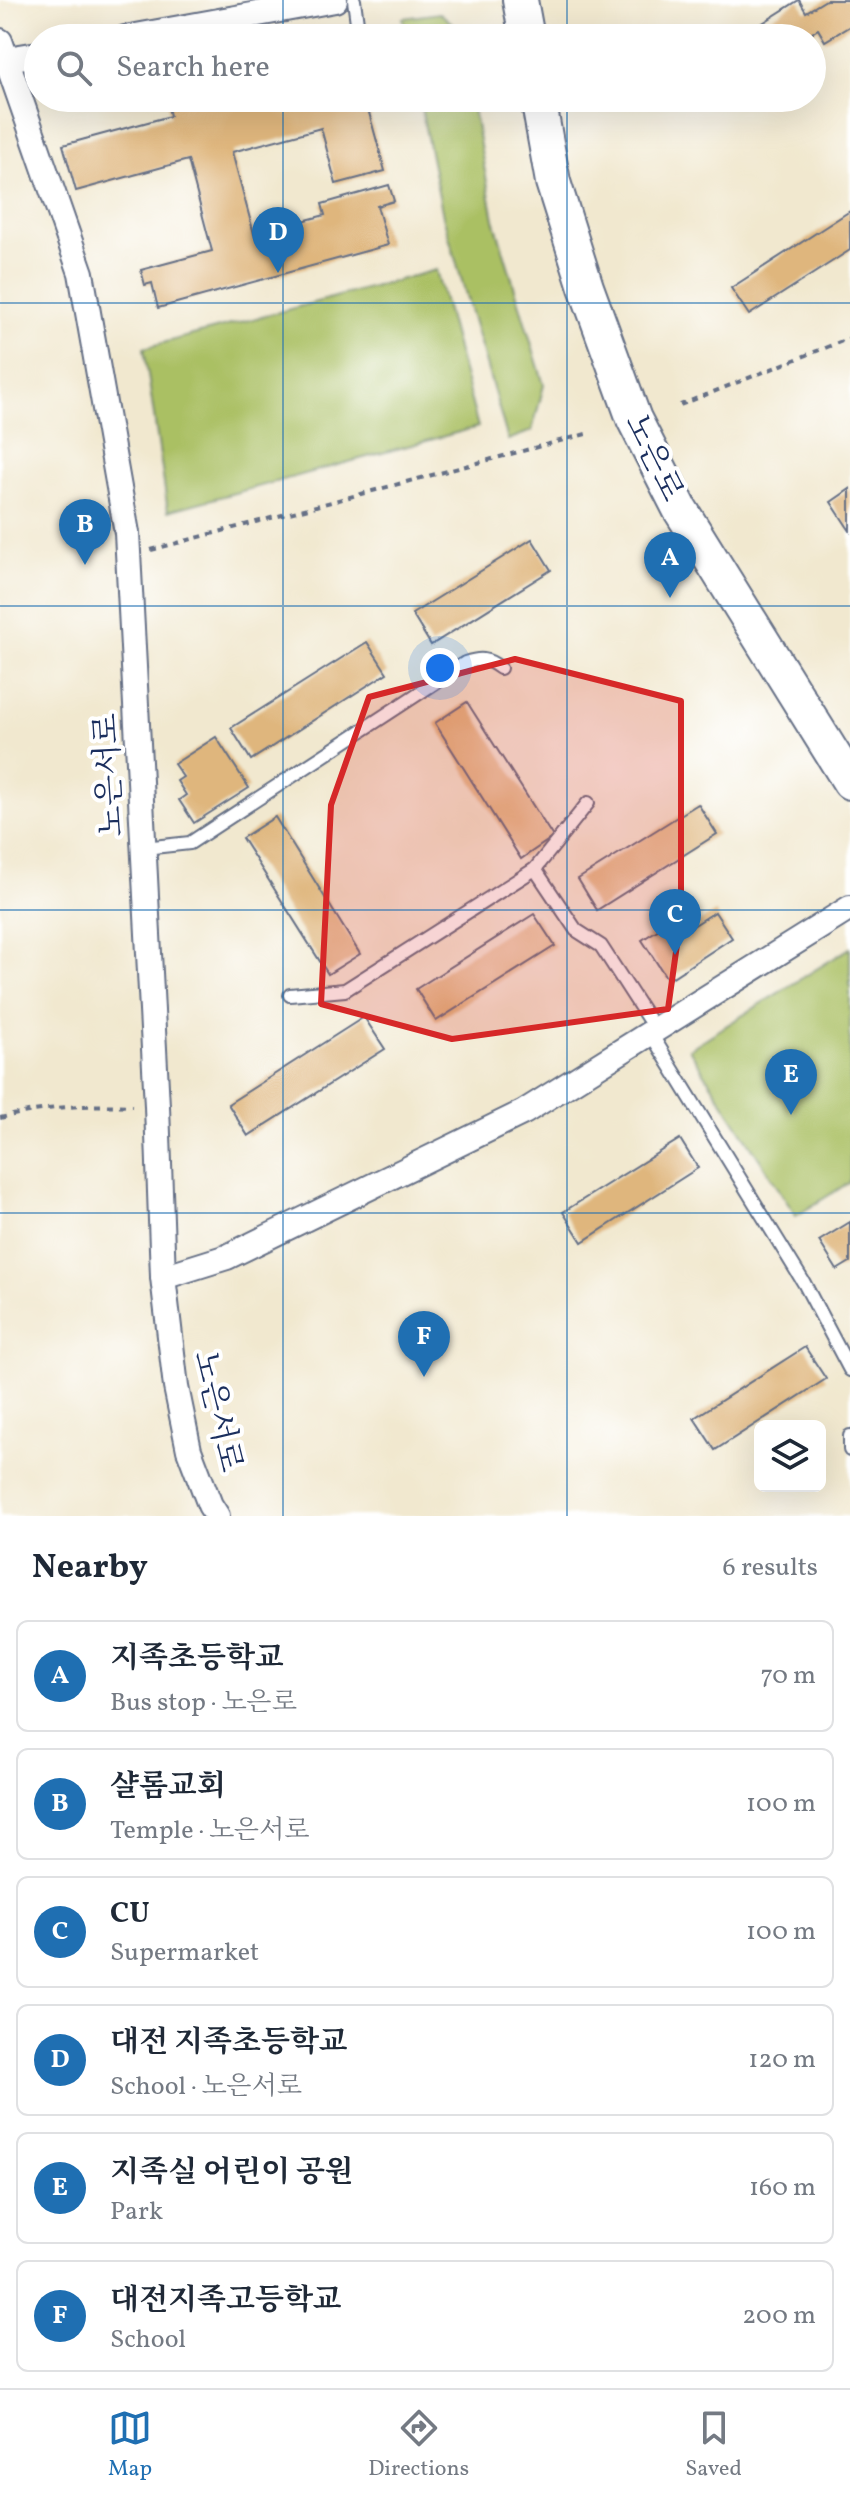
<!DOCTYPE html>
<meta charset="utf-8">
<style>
:root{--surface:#fff;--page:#f2f2f3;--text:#1f2937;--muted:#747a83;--line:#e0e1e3;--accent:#1f6fb2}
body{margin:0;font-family:Vollkorn,"Noto Serif KR",serif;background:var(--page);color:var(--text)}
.controls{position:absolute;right:24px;bottom:24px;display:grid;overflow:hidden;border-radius:12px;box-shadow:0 8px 32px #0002}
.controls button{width:72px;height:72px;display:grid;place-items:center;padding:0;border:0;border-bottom:2px solid var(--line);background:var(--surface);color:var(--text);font:40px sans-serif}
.you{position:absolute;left:440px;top:668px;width:28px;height:28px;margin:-20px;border:6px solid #fff;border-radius:50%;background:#1a73e8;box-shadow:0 0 0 12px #1a73e833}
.badge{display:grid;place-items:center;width:52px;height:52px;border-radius:50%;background:var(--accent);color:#fff;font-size:26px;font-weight:700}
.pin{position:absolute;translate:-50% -66px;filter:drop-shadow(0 2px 4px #0008)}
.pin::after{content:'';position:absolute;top:42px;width:28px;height:24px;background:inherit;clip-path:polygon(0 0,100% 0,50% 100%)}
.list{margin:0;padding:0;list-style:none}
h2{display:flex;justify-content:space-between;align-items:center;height:104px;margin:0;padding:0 32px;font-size:34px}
h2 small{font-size:26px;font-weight:400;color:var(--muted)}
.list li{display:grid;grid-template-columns:52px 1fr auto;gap:24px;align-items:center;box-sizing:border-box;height:112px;margin:0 16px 16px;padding:0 16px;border:2px solid var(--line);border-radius:12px}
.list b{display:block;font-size:30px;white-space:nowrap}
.list p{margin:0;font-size:26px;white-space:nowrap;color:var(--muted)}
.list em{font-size:26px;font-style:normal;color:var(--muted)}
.icon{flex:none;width:44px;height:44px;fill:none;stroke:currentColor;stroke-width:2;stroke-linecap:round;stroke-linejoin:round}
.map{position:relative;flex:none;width:850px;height:1516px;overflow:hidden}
.search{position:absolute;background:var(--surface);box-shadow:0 8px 32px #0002;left:24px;right:24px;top:24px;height:88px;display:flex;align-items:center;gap:20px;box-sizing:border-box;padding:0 28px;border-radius:44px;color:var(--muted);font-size:30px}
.sheet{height:872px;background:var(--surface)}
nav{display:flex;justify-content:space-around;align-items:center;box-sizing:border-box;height:112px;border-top:2px solid var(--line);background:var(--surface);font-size:22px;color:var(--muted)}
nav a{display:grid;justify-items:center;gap:4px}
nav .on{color:var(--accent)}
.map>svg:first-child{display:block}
</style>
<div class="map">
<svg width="850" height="1516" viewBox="0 0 850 1516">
<rect width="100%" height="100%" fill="#fff"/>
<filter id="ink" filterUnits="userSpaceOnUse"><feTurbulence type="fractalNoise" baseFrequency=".0125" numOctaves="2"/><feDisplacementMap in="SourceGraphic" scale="16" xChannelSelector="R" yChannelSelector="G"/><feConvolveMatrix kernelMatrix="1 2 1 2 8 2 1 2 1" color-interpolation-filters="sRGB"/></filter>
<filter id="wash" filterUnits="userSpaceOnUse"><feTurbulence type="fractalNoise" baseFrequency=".006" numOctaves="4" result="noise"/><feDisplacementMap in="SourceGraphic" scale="32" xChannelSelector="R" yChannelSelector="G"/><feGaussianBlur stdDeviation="1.8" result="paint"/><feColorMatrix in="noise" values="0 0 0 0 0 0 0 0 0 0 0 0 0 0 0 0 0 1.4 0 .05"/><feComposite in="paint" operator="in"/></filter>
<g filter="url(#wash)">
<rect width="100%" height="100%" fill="#f1e8cf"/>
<g fill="#aac064" stroke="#627861" stroke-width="2">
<polygon points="440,13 457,27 459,38 407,38 403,18"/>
<polygon points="419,98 471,98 494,219 544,385 532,431 508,440 443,216"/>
<polygon points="436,270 478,427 168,511 144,348"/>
<polygon points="850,948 850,1182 796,1216 689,1049"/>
</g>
<g id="blocks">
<g fill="#dfb67d">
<polygon points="799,0 806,12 826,0 850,0 850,26 825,41 818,29 804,38 739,38"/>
<polygon points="166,98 216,98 218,103 235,98 365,98 385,171 336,184 321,128 232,152 254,234 325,215 322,204 389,185 394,201 377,206 388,245 158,308 152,283 145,285 141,270 212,251 188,160 76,191 63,145 170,116"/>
<polygon points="850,211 850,250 749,315 731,288"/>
<polygon points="850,489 850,531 831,502"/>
<polygon points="532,539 551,570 431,645 412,614"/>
<polygon points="367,642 387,673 251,760 231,728"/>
<polygon points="467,702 553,837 521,859 435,723"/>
<polygon points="216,737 249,788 194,823 179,800 186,795 177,781 183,777 174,764"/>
<polygon points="698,804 717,834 597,910 578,879"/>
<polygon points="275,817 360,954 328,974 242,838"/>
<polygon points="715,912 732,938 668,980 642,940 681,915 690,928"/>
<polygon points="534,914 555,946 436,1021 416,989"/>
<polygon points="364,1017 385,1049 248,1136 228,1104"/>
<polygon points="680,1139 698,1168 582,1242 563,1212"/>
<polygon points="850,1222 850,1262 837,1270 819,1241"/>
<polygon points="805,1347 826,1379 715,1450 694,1418"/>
</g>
</g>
</g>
<g filter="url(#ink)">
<use href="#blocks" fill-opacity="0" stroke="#667086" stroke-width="2"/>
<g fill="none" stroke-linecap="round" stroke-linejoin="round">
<defs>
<g id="lane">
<polyline points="354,0 359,38"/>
<polyline points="588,803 535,869 576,930 601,946 656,1031"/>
<path d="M144 848 190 843 465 663C480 658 487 658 500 668"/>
<polyline points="290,995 345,990 535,869"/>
<polyline points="651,1034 804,1283 850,1370"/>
<polyline points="850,1436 850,1450"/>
</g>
<g id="street">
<polyline points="125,38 335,0"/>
<polyline points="0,41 81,273 127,533 157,1106 163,1277 176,1387 189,1450 210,1505 217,1516"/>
<polyline points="7,59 38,54"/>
<polyline points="163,1277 227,1257 524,1112 850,908"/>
</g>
<g id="secondary">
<polyline points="520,0 527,38"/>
<polyline points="538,98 553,182 586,287 634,419 680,509 850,782"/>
</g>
</defs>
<use href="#lane" stroke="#667086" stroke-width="16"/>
<use href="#street" stroke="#667086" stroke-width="28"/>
<use href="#secondary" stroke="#667086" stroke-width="38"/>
<g stroke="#667086" stroke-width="4" stroke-dasharray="6 6" stroke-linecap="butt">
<polyline points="680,405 850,338"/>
<polyline points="151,550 586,434"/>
<path d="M0 1118C44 1107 87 1104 132 1106"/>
</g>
<use href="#lane" stroke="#fff" stroke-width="12"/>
<use href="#street" stroke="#fff" stroke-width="24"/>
<use href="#secondary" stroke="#fff" stroke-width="34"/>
</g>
</g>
<path fill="#d62828" fill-opacity="0.2" stroke="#d62828" stroke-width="6" stroke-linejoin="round" d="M515 659 681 701V916L668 1009 452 1039 321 1004 331 805 369 697Z"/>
<path fill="none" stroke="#1f6fb2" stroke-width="2" stroke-opacity="0.55" d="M283 0V38M567 0V38M283 98V1516M567 98V1516M0 303H850M0 606H850M0 910H850M0 1213H850"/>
<g text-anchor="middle" stroke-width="8" stroke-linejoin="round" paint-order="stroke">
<g font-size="32" fill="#1b2f5e" stroke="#fff">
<text transform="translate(655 457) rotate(64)" y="11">노은로</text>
<text transform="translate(108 775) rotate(-93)" y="11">노은서로</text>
<text transform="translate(219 1411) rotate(77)" y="11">노은서로</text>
</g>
</g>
</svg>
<div class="controls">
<button><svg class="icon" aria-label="layers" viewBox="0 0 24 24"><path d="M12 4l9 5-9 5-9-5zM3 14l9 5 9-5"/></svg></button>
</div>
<div class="you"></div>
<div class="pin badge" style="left:670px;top:598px">A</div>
<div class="pin badge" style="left:85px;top:565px">B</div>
<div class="pin badge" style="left:675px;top:955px">C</div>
<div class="pin badge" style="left:278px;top:273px">D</div>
<div class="pin badge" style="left:791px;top:1115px">E</div>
<div class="pin badge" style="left:424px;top:1377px">F</div>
<div class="search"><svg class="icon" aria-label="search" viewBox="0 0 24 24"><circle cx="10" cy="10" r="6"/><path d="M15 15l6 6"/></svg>Search here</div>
</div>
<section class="sheet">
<h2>Nearby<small>6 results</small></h2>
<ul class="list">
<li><span class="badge">A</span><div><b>지족초등학교</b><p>Bus stop · 노은로</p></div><em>70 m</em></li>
<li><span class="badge">B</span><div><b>샬롬교회</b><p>Temple · 노은서로</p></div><em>100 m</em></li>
<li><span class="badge">C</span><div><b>CU</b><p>Supermarket</p></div><em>100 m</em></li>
<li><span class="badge">D</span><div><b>대전 지족초등학교</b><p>School · 노은서로</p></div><em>120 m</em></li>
<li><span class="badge">E</span><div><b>지족실 어린이 공원</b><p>Park</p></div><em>160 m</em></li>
<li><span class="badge">F</span><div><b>대전지족고등학교</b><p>School</p></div><em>200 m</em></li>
</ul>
</section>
<nav>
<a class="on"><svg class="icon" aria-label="map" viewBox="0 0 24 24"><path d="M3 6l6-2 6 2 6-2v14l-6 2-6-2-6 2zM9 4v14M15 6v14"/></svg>Map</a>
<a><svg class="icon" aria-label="directions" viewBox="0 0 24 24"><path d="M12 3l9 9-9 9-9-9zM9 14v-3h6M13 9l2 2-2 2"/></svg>Directions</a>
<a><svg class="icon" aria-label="saved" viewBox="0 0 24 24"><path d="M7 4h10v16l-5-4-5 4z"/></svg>Saved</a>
</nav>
